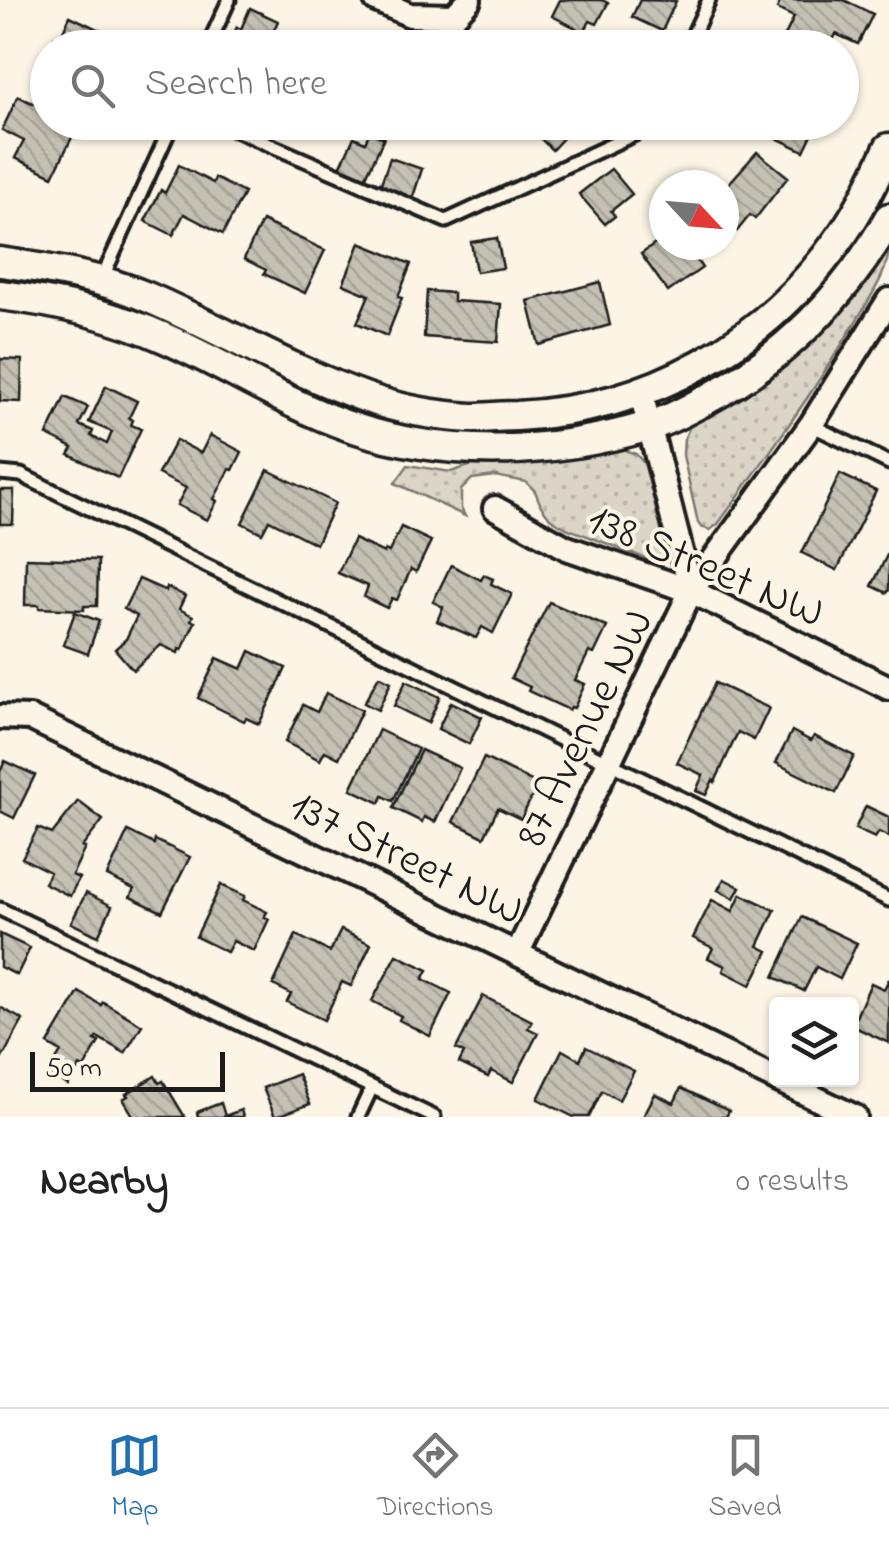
<!DOCTYPE html>
<style>
:root{--surface:#fff;--page:#f2f2f2;--text:#202124;--muted:#757577;--line:#e0e0e0;--accent:#1f6fb2}
body{margin:0;font-family:"Indie Flower",sans-serif;background:var(--page);color:var(--text)}
.controls{position:absolute;right:30px;bottom:30px;display:grid;overflow:hidden;border-radius:10px;box-shadow:0 2px 8px #0004}
.controls button{width:90px;height:90px;display:grid;place-items:center;padding:0;border:0;border-bottom:2px solid var(--line);background:var(--surface);color:var(--text);font:50px sans-serif}
.compass{position:absolute;left:649px;top:170px;width:90px;height:90px;border-radius:50%;background:var(--surface);box-shadow:0 2px 8px #0004;rotate:116deg}
.scale{position:absolute;left:30px;bottom:25px;width:195px;box-sizing:border-box;padding-left:10px;border:5px solid #1c1c1c;border-top:0;font-size:28px;line-height:35px;white-space:nowrap;color:#1c1c1c;-webkit-text-stroke:8px #fcf5e5;paint-order:stroke}
.list{margin:0;padding:0;list-style:none}
h2{display:flex;justify-content:space-between;align-items:center;height:130px;margin:0;padding:0 40px;font-size:42px}
h2 small{font-size:32px;font-weight:400;color:var(--muted)}
.icon{flex:none;width:55px;height:55px;fill:none;stroke:currentColor;stroke-width:2;stroke-linecap:round;stroke-linejoin:round}
.map{position:relative;flex:none;width:889px;height:1117px;overflow:hidden}
.search{position:absolute;background:var(--surface);box-shadow:0 2px 8px #0004;left:30px;right:30px;top:30px;height:110px;display:flex;align-items:center;gap:25px;box-sizing:border-box;padding:0 35px;border-radius:55px;color:var(--muted);font-size:38px}
.sheet{height:290px;background:var(--surface)}
nav{display:flex;justify-content:space-around;align-items:center;box-sizing:border-box;height:140px;border-top:2px solid var(--line);background:var(--surface);font-size:28px;color:var(--muted)}
nav a{display:grid;justify-items:center;gap:5px}
nav .on{color:var(--accent)}
.map>svg:first-child{display:block}
</style>
<div class="map">
<svg width="889" height="1117" viewBox="0 0 889 1117">
<defs>
<pattern id="green-dots" width="8" height="8" patternUnits="userSpaceOnUse" patternTransform="scale(2.5)"><rect width="8" height="8" fill="#dbd5c8"/><path d="M2 2h.1M6 6h.1" fill="none" stroke="#bbb6ab" stroke-width="1.8" stroke-linecap="round"/></pattern>
<pattern id="building-back-hatch" width="6" height="6" patternUnits="userSpaceOnUse" patternTransform="scale(2.5)"><rect width="6" height="6" fill="#c4c0b3"/><path d="M-1 5l2 2M0 0l6 6M5-1l2 2" fill="none" stroke="#a8a499"/></pattern>
</defs>
<rect width="100%" height="100%" fill="#fcf5e5"/>
<filter id="ink" filterUnits="userSpaceOnUse"><feTurbulence type="fractalNoise" baseFrequency=".01" numOctaves="2"/><feDisplacementMap in="SourceGraphic" scale="20" xChannelSelector="R" yChannelSelector="G"/><feConvolveMatrix kernelMatrix="1 2 1 2 8 2 1 2 1" color-interpolation-filters="sRGB"/></filter>
<g filter="url(#ink)">
<g fill="url(#green-dots)" stroke="#7c7872" stroke-width="2.5">
<path d="M889 246C889 273 868 300 855 323 813 393 766 458 718 524L710 530 701 527 698 523 683 455 684 439 691 424 850 298Z"/>
<polygon points="619,448 636,454 650,470 666,550 662,559 655,562 566,528 550,518 541,506 535,491 526,482 495,476 472,479 461,490 461,508 465,516 395,483 408,465 451,472 478,463 544,461"/>
</g>
<g fill="url(#building-back-hatch)" stroke="#1c1c1c" stroke-width="2.5">
<polygon points="560,0 602,0 608,3 597,24 590,21 584,32 552,16"/>
<polygon points="640,0 676,1 662,31 632,17"/>
<polygon points="781,0 844,0 873,14 858,44 836,34 829,48 784,48 780,46 794,17 777,9"/>
<polygon points="250,8 278,21 269,40 286,48 228,48 237,27 241,29"/>
<polygon points="70,16 110,35 104,48 48,48 54,37 59,40"/>
<polygon points="48,49 48,87 32,79"/>
<polygon points="18,96 47,110 48,122 64,122 76,129 53,176 15,158 24,141 2,130"/>
<polygon points="407,122 474,122 474,133 442,132 442,138 407,136"/>
<polygon points="524,122 578,122 552,150"/>
<polygon points="776,122 820,122 818,127 816,126 804,151 770,135"/>
<polygon points="370,132 384,138 363,183 338,172 354,137 365,142"/>
<polygon points="757,152 788,177 755,219 750,215 737,231 724,221 724,189"/>
<polygon points="390,158 422,169 412,200 379,189"/>
<polygon points="179,165 213,183 215,178 244,193 223,234 184,214 173,235 145,221 161,190 165,193"/>
<polygon points="611,169 632,194 611,211 615,216 605,224 579,194"/>
<polygon points="262,221 325,250 305,293 264,274 266,270 244,259"/>
<polygon points="497,238 503,268 476,272 471,242"/>
<polygon points="664,238 664,245 686,245 702,268 668,292 641,254"/>
<polygon points="360,243 411,264 398,297 402,298 387,336 357,323 369,295 343,284"/>
<polygon points="600,282 610,325 539,345 528,301"/>
<polygon points="427,291 453,293 453,301 501,304 498,342 424,337"/>
<polygon points="0,359 22,360 21,402 0,401"/>
<polygon points="106,386 137,401 129,418 133,420 131,425 141,429 118,478 69,455 73,448 47,435 65,397 88,407 79,425 93,431 91,436 107,444 112,432 89,422"/>
<polygon points="210,435 242,452 233,470 230,469 214,499 217,501 207,520 177,505 186,488 158,474 176,440 201,453"/>
<polygon points="268,470 335,503 316,544 269,520 262,533 242,523"/>
<polygon points="840,474 876,491 837,570 802,553"/>
<polygon points="0,490 14,490 13,524 0,524"/>
<polygon points="401,527 431,541 416,572 411,569 397,600 392,598 387,608 364,597 368,586 338,573 354,539 384,553 385,550 389,552"/>
<polygon points="889,551 889,590 887,593 872,586"/>
<polygon points="26,558 98,560 97,606 84,606 84,610 39,608 39,605 25,605"/>
<polygon points="451,565 481,580 484,575 493,579 491,584 512,594 493,633 482,627 476,638 437,621 443,607 433,602"/>
<polygon points="139,579 166,591 167,587 185,596 179,609 193,616 191,620 195,622 182,650 179,649 178,653 161,645 133,670 115,649 126,639 137,616 124,609"/>
<polygon points="549,602 607,627 594,654 589,652 575,680 585,684 574,708 571,707 569,710 528,691 530,687 511,678"/>
<polygon points="75,612 99,621 88,654 63,645"/>
<polygon points="250,651 286,668 259,724 246,718 244,721 198,698 217,658 242,669"/>
<polygon points="379,676 391,682 378,710 364,703"/>
<polygon points="406,681 440,697 428,723 394,706"/>
<polygon points="715,683 769,708 754,740 738,732 715,782 713,780 706,795 696,791 703,775 677,763"/>
<polygon points="326,693 362,710 339,758 325,751 320,760 285,742 303,705 317,712"/>
<polygon points="451,702 482,717 469,744 438,729"/>
<polygon points="379,730 418,749 393,801 383,796 380,803 351,789"/>
<polygon points="792,731 811,741 814,736 854,756 836,793 776,763"/>
<polygon points="421,750 460,768 435,822 424,817 422,822 393,808"/>
<polygon points="484,758 538,784 521,819 498,808 484,837 453,822"/>
<polygon points="5,761 35,775 14,818 0,811 0,772"/>
<polygon points="78,801 103,820 82,847 85,848 72,875 79,878 70,896 44,883 50,872 22,858 38,828 52,834"/>
<polygon points="866,806 889,817 889,837 879,832 875,838 855,829"/>
<polygon points="128,831 154,844 155,840 190,857 162,912 130,897 134,889 107,876"/>
<polygon points="724,879 740,887 734,898 718,890"/>
<polygon points="221,885 245,896 243,900 267,912 264,917 269,919 254,951 233,941 227,952 196,937"/>
<polygon points="86,893 112,906 98,936 71,923"/>
<polygon points="741,894 775,910 758,946 768,951 751,985 723,971 725,966 708,958 713,948 693,938 712,900 733,911"/>
<polygon points="802,917 857,943 840,979 816,967 804,991 774,977"/>
<polygon points="341,930 371,944 351,986 342,982 324,1020 287,1002 291,994 273,985 296,935 330,952"/>
<polygon points="0,934 30,948 17,975 0,967"/>
<polygon points="397,955 428,970 423,979 451,993 430,1036 399,1020 401,1016 372,1001"/>
<polygon points="889,979 889,1043 852,1026 871,983 884,989"/>
<polygon points="79,992 101,1005 103,1002 142,1025 125,1053 97,1037 95,1040 99,1042 84,1068 80,1066 68,1085 48,1073 61,1052 48,1044"/>
<polygon points="483,996 532,1021 528,1028 538,1033 513,1082 491,1071 488,1077 459,1063 464,1053 456,1049"/>
<polygon points="0,1007 23,1020 2,1058 0,1057"/>
<polygon points="586,1047 634,1071 619,1100 602,1091 589,1117 574,1117 538,1099 562,1050 580,1060"/>
<polygon points="298,1074 310,1104 275,1117 263,1088"/>
<polygon points="155,1076 159,1083 163,1081 185,1117 134,1117 123,1099 128,1096 126,1094"/>
<polygon points="681,1088 729,1111 726,1117 643,1117 655,1094 674,1103"/>
<polygon points="221,1103 225,1116 241,1110 243,1117 198,1117 197,1112"/>
</g>
<g fill="none" stroke-linecap="round" stroke-linejoin="round">
<defs>
<g id="service">
<polyline points="207,48 229,0"/>
<polyline points="687,48 709,0"/>
<polyline points="217,122 446,221 650,127 652,122"/>
<polyline points="101,281 173,122"/>
<polyline points="811,425 889,463"/>
<polyline points="0,473 21,475 889,900"/>
<polyline points="0,909 434,1117"/>
<polyline points="358,1117 372,1087"/>
</g>
<g id="minor">
<polyline points="376,0 410,15 454,16 469,0"/>
<polyline points="641,393 691,591"/>
<polyline points="495,508 567,548 691,591 889,688"/>
<polyline points="0,717 30,718 776,1079"/>
<polyline points="518,952 691,591 811,425 889,300"/>
<polyline points="778,1080 855,1117"/>
</g>
<g id="tertiary">
<path d="M0 262C50 269 100 277 147 297 221 329 291 371 367 398 399 409 438 416 471 418 486 418 502 416 517 416 650 409 766 345 842 235 861 208 875 178 889 148"/>
<path d="M0 295C58 302 114 315 167 339 229 367 287 405 351 427 447 459 552 455 649 426 668 421 686 410 704 401 782 360 847 295 889 218"/>
</g>
</defs>
<use href="#service" stroke="#1c1c1c" stroke-width="19"/>
<use href="#minor" stroke="#1c1c1c" stroke-width="30"/>
<use href="#tertiary" stroke="#1c1c1c" stroke-width="35"/>
<use href="#service" stroke="#fcf5e5" stroke-width="11"/>
<use href="#minor" stroke="#fcf5e5" stroke-width="22"/>
<use href="#tertiary" stroke="#fcf5e5" stroke-width="28"/>
</g>
</g>
<g text-anchor="middle" stroke-width="8" stroke-linejoin="round" paint-order="stroke">
<g font-size="45" fill="#1c1c1c" stroke="#fcf5e5">
<text transform="translate(707 563) rotate(23)" y="16">138 Street NW</text>
<text transform="translate(582 727) rotate(-64)" y="16">87 Avenue NW</text>
<text transform="translate(408 855) rotate(26)" y="16">137 Street NW</text>
</g>
</g>
</svg>
<div class="controls">
<button><svg class="icon" aria-label="layers" viewBox="0 0 24 24"><path d="M12 4l9 5-9 5-9-5zM3 14l9 5 9-5"/></svg></button>
</div>
<svg class="compass" viewBox="-18 -18 36 36"><path d="M0-13l5 13h-10z" fill="#e53935"/><path d="M0 13l5-13h-10z" fill="#757577"/></svg>
<div class="scale">50 m</div>
<div class="search"><svg class="icon" aria-label="search" viewBox="0 0 24 24"><circle cx="10" cy="10" r="6"/><path d="M15 15l6 6"/></svg>Search here</div>
</div>
<section class="sheet">
<h2>Nearby<small>0 results</small></h2>
<ul class="list">
</ul>
</section>
<nav>
<a class="on"><svg class="icon" aria-label="map" viewBox="0 0 24 24"><path d="M3 6l6-2 6 2 6-2v14l-6 2-6-2-6 2zM9 4v14M15 6v14"/></svg>Map</a>
<a><svg class="icon" aria-label="directions" viewBox="0 0 24 24"><path d="M12 3l9 9-9 9-9-9zM9 14v-3h6M13 9l2 2-2 2"/></svg>Directions</a>
<a><svg class="icon" aria-label="saved" viewBox="0 0 24 24"><path d="M7 4h10v16l-5-4-5 4z"/></svg>Saved</a>
</nav>
